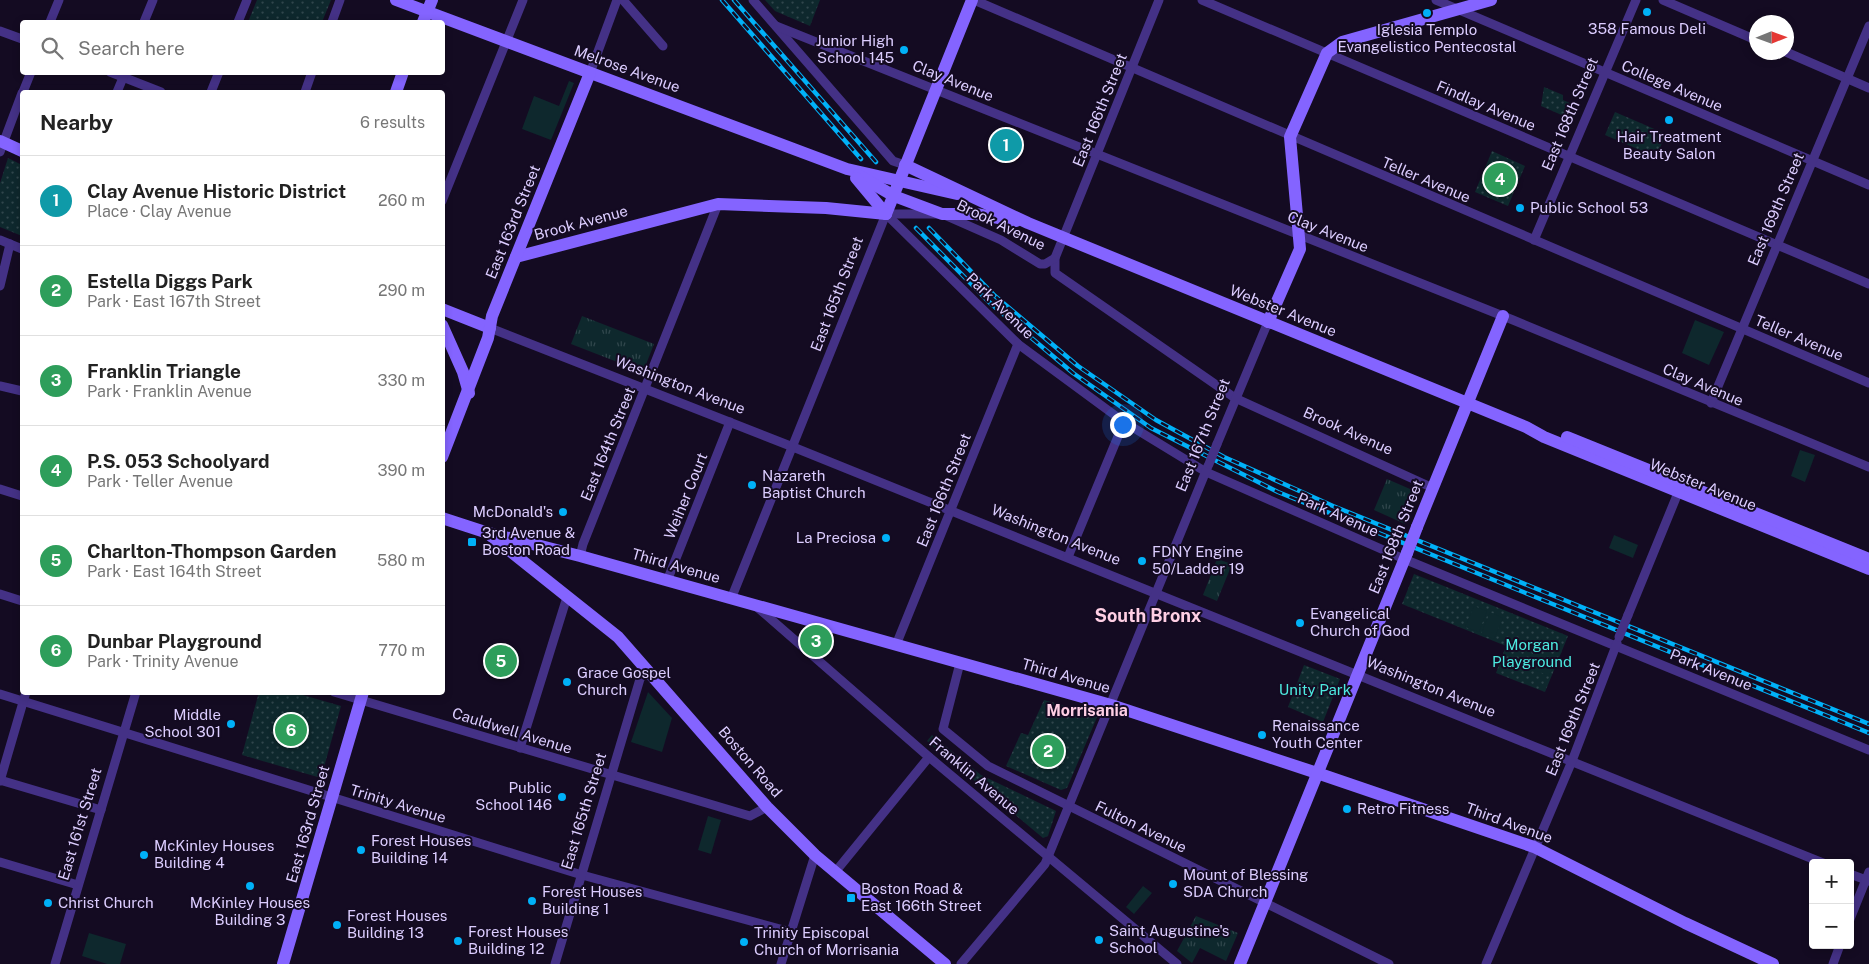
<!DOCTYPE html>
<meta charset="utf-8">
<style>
:root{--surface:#fff;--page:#f6f6f6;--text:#222;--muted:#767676;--line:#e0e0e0;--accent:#7c3aed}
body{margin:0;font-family:"Public Sans",sans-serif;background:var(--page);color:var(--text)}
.controls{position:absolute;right:15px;bottom:15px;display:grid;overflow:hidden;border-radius:5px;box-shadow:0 2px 8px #0003}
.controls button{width:45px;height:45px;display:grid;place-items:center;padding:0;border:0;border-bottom:1px solid var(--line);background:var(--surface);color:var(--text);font:25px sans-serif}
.compass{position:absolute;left:1749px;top:15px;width:45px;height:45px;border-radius:50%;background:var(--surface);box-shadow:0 2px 8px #0003;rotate:89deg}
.you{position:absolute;left:1122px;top:424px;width:18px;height:18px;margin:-12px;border:4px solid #fff;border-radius:50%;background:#1a73e8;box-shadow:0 0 0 8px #1a73e833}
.badge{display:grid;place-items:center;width:32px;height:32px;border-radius:50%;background:var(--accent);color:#fff;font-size:16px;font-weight:700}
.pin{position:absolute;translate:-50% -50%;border:2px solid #fff;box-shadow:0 1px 5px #0006}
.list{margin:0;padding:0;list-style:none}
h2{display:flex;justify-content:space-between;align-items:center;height:65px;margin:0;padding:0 20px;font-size:21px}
h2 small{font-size:16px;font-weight:400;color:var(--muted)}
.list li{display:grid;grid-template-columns:32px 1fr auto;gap:15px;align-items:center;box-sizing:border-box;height:90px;padding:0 20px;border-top:1px solid var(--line)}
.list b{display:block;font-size:19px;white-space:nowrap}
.list p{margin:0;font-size:16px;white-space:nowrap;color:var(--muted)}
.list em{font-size:16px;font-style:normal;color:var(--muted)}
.icon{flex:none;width:28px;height:28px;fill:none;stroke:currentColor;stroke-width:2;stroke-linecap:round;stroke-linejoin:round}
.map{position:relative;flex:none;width:1869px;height:964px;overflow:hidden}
.search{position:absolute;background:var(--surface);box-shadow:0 2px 8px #0003;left:20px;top:20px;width:425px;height:55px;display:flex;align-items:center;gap:12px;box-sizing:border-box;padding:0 18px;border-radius:5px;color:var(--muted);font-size:19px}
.panel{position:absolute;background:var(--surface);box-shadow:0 2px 8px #0003;left:20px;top:90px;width:425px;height:605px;border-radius:5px}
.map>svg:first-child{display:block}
</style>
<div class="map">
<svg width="1869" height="964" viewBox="0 0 1869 964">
<defs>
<pattern id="grass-tufts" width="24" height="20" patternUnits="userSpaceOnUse" patternTransform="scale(1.25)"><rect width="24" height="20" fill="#0e282d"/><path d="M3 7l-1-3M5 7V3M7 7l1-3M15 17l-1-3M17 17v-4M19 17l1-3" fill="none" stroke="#30464c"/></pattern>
<pattern id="park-dots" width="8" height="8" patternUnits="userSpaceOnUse" patternTransform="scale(1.25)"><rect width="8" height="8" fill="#0e282d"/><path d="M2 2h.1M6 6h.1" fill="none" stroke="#30464c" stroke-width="1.8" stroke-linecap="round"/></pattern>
</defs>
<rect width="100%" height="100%" fill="#140b22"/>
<g fill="url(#grass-tufts)">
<polygon points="582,316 654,344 643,372 571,344"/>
<polygon points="1387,479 1417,492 1405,524 1374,510"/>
<polygon points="1217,559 1232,564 1217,601 1203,595"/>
<polygon points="1196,916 1238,933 1226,961 1200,948 1192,963 1177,951"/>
</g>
<g fill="url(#park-dots)">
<polygon points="257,0 331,0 322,22 248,22"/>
<polygon points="765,0 820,0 810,26 775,11"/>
<polygon points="1544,87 1563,95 1563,100 1579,107 1573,120 1541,106"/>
<polygon points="1615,112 1666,134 1656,157 1605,135"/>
<polygon points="1492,151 1525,166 1508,206 1475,192"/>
<polygon points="8,158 22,165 22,236 0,227 0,183"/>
<polygon points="1414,574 1568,636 1545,692 1496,673 1506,646 1402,604"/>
<polygon points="1304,665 1340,679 1323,722 1288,707"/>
<polygon points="259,692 296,693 341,706 321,778 242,755"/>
<polygon points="1044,700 1098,715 1067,788 1061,790 1006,766 1021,733 1028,735"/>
<polygon points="932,735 981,775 1056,811 1048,836 1043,838 927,741"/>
</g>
<g fill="#0e282d">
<polygon points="569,81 574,83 551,140 522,129 534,96 559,106"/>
<polygon points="1695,320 1724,332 1709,365 1682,353"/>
<polygon points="1800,450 1815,455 1805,482 1791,476"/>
<polygon points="1614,535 1638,545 1633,558 1609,548"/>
<polygon points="1474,606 1487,611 1479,632 1465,627"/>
<polygon points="1490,612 1503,618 1494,639 1481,634"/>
<polygon points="1534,651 1556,660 1549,676 1528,667"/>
<polygon points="648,692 672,718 662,752 631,742"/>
<polygon points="708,816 721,820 711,854 698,850"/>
<polygon points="1143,886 1152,893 1134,914 1126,907"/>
<polygon points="89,933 126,944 120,964 107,964 82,956"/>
</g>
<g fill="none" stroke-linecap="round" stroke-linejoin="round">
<g stroke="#443186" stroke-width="9">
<polyline points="623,0 663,46"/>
<polyline points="753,0 893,161 905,165"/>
<polyline points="974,0 1869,383"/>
<polyline points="1159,0 1055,258 1055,273 1235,398 1433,488"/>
<polyline points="1202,0 1869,284"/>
<polyline points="1436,0 1869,185"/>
<polyline points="1663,0 1756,40"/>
<polyline points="50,22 59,0"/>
<polyline points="144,22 153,0"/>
<polyline points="238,22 247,0"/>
<polyline points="332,22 340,0"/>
<polyline points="776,26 1513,320 1869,467"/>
<polyline points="0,31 22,39"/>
<polyline points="1786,52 1869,88"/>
<polyline points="110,72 161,92"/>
<polyline points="590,73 617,0"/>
<polyline points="23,92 31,72"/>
<polyline points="117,92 125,73"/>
<polyline points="211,92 219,72"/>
<polyline points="305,92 312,72"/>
<polyline points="0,152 22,93"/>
<polyline points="442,201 523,0"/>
<polyline points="886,214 1018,344 1124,422 1206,472 1404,559 1869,750"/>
<polyline points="886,214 942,214 1001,240 1040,264 1045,264 1055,258"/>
<polyline points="0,240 22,249"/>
<polyline points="1534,240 1636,0"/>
<polyline points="0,286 10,244"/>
<polyline points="490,328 793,447 1823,863"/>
<polyline points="0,386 22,391"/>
<polyline points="1711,403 1869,26"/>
<polyline points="1217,444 1268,322"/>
<polyline points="0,489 22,496"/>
<polyline points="580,556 583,544 718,204"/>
<polyline points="1068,557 1124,422"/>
<polyline points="667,581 730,422"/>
<polyline points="0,594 22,601"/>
<polyline points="731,599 886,214"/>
<polyline points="757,607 929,757 1177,964"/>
<polyline points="1628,615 1680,488"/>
<polyline points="896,645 1018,344"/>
<polyline points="960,663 943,729 988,766 1389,964"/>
<polyline points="334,692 750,816 767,807"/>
<polyline points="0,694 582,875 791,932"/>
<polyline points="520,748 567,597"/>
<polyline points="0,780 101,810"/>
<polyline points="0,781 26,692"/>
<polyline points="0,862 78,885"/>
<polyline points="836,871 929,757"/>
<polyline points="1850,874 1869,881"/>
<polyline points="1850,919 1869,872"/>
<polyline points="55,964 136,692"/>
<polyline points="555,964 640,679 647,669"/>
<polyline points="781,964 815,855"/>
<polyline points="961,964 1045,864 1208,466"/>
<polyline points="1486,964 1572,761 1617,643"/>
<polyline points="1833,964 1840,945"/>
</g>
<g stroke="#8464ff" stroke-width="12">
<polyline points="396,0 847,169 957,194"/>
<polyline points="423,22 432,0"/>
<polyline points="396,92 403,72"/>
<polyline points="0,141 22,151"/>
<polyline points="905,165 1028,223 1526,427 1544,437 1869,569"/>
<polyline points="858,175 894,196 942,214 976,214 1016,221"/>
<polyline points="856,178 886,214"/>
<polyline points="886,214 972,0"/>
<polyline points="516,257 718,204 826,208 886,214"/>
<polyline points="442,309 490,328"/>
<polyline points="1268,322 1300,249 1290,137 1327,53 1342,42 1491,0"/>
<polyline points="442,325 463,372 469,393"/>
<polyline points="1567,437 1869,559"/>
<polyline points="442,457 488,338 492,316 590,73"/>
<polyline points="442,518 485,532 580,556 1111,705 1317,773 1534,847 1685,923 1773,964"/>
<polyline points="1417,527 1503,316"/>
<polyline points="490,535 618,637 767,807 815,855 945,964"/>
<polyline points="283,964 363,692"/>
<polyline points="1240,964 1407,553"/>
</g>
<defs>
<g id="rail">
<polyline points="722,0 861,159"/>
<polyline points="734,0 876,162"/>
<polyline points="916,228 989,302 1073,373 1151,428 1278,492 1869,733"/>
<polyline points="929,228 995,296 1078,366 1156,420 1224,457 1333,506 1869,724"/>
</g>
</defs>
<use href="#rail" stroke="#00b1f8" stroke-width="4.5"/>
<use href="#rail" stroke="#140b22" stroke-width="2.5" stroke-dasharray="8" stroke-linecap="butt"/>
<g stroke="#443186" stroke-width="9">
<polyline points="1209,464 1217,444"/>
<polyline points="1619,637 1628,615"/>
</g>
<polyline stroke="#8464ff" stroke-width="12" points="1407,553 1417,527"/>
</g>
<g fill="#00b1f8" stroke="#140b22" stroke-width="2">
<circle cx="1647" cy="12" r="5"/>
<circle cx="1427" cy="13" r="5"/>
<circle cx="904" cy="50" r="5"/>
<circle cx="1669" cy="120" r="5"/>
<circle cx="1520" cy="208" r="5"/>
<circle cx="752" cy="485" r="5"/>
<circle cx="563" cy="512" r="5"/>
<circle cx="886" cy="538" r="5"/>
<rect x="467" y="537" width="10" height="10" rx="2.5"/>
<circle cx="1142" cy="561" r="5"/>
<circle cx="1300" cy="623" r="5"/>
<circle cx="567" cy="682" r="5"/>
<circle cx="231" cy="724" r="5"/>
<circle cx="1262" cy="735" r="5"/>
<circle cx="562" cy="797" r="5"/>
<circle cx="1347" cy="809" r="5"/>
<circle cx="361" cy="850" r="5"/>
<circle cx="144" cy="855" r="5"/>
<circle cx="1173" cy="884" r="5"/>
<circle cx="250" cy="886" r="5"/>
<rect x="846" y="893" width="10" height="10" rx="2.5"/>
<circle cx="532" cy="901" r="5"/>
<circle cx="48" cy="903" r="5"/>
<circle cx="337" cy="925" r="5"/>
<circle cx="1099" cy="940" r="5"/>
<circle cx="458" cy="941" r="5"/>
<circle cx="744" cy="942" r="5"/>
</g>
<g text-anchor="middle" stroke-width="4" stroke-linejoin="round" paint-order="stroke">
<g font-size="15" fill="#dccdff" stroke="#140b22" text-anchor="start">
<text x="1647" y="34" text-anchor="middle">358 Famous Deli</text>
<text x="1427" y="35" text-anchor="middle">Iglesia Templo<tspan x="1427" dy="17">Evangelistico Pentecostal</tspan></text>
<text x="894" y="46" text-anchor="end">Junior High<tspan x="894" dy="17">School 145</tspan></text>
<text x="1669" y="142" text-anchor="middle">Hair Treatment<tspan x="1669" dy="17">Beauty Salon</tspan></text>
<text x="1530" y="213">Public School 53</text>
<text x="762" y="481">Nazareth<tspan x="762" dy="17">Baptist Church</tspan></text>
<text x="553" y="517" text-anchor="end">McDonald's</text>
<text x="482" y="538">3rd Avenue &amp;<tspan x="482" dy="17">Boston Road</tspan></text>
<text x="876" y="543" text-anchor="end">La Preciosa</text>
<text x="1152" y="557">FDNY Engine<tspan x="1152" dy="17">50/Ladder 19</tspan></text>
<text x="1310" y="619">Evangelical<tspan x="1310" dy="17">Church of God</tspan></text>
<text x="577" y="678">Grace Gospel<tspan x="577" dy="17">Church</tspan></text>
<text x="221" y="720" text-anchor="end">Middle<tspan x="221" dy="17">School 301</tspan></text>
<text x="1272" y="731">Renaissance<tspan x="1272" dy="17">Youth Center</tspan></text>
<text x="552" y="793" text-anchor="end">Public<tspan x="552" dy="17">School 146</tspan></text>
<text x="1357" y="814">Retro Fitness</text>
<text x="371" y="846">Forest Houses<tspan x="371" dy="17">Building 14</tspan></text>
<text x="154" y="851">McKinley Houses<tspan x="154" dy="17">Building 4</tspan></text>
<text x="1183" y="880">Mount of Blessing<tspan x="1183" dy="17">SDA Church</tspan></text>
<text x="861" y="894">Boston Road &amp;<tspan x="861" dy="17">East 166th Street</tspan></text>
<text x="542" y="897">Forest Houses<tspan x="542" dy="17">Building 1</tspan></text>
<text x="58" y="908">Christ Church</text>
<text x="250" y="908" text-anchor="middle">McKinley Houses<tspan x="250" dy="17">Building 3</tspan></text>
<text x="347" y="921">Forest Houses<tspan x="347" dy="17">Building 13</tspan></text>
<text x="1109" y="936">Saint Augustine's<tspan x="1109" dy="17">School</tspan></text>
<text x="468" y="937">Forest Houses<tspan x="468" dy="17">Building 12</tspan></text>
<text x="754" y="938">Trinity Episcopal<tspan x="754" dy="17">Church of Morrisania</tspan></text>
</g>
<g font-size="15" fill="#dccdff" stroke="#140b22">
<text transform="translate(627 69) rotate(20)" y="5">Melrose Avenue</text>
<text transform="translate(953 81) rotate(22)" y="5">Clay Avenue</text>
<text transform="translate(1672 86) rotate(23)" y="5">College Avenue</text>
<text transform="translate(1486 106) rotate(23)" y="5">Findlay Avenue</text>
<text transform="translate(1100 110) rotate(-68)" y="5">East 166th Street</text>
<text transform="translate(1570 114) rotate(-67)" y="5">East 168th Street</text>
<text transform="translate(1426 180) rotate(23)" y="5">Teller Avenue</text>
<text transform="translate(1776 209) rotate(-67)" y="5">East 169th Street</text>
<text transform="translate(513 222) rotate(-68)" y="5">East 163rd Street</text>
<text transform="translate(581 223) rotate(-15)" y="5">Brook Avenue</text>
<text transform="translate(1001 225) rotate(26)" y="5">Brook Avenue</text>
<text transform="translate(1328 232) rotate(22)" y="5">Clay Avenue</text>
<text transform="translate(837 294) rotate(-69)" y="5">East 165th Street</text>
<text transform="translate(1000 306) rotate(44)" y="5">Park Avenue</text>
<text transform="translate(1283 311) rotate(22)" y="5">Webster Avenue</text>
<text transform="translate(1799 338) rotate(23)" y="5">Teller Avenue</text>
<text transform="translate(680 385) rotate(21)" y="5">Washington Avenue</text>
<text transform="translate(1703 385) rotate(23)" y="5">Clay Avenue</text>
<text transform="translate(1348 431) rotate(24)" y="5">Brook Avenue</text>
<text transform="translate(1203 435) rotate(-68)" y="5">East 167th Street</text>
<text transform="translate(608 444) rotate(-68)" y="5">East 164th Street</text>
<text transform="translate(1703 485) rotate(22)" y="5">Webster Avenue</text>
<text transform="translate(944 490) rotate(-68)" y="5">East 166th Street</text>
<text transform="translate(686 496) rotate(-68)" y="5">Weiher Court</text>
<text transform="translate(1338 515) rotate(24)" y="5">Park Avenue</text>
<text transform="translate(1056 535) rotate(22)" y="5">Washington Avenue</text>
<text transform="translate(1396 537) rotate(-68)" y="5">East 168th Street</text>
<text transform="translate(676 566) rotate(16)" y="5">Third Avenue</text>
<text transform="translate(1711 670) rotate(22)" y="5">Park Avenue</text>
<text transform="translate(1066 676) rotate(16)" y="5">Third Avenue</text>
<text transform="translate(1431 687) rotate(22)" y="5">Washington Avenue</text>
<text transform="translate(1573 719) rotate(-68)" y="5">East 169th Street</text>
<text transform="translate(512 731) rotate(17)" y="5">Cauldwell Avenue</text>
<text transform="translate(750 762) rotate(49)" y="5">Boston Road</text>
<text transform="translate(974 776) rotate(40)" y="5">Franklin Avenue</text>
<text transform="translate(398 804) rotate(17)" y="5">Trinity Avenue</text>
<text transform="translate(584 811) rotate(-73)" y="5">East 165th Street</text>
<text transform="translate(1509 823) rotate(20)" y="5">Third Avenue</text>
<text transform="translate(80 824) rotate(-73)" y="5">East 161st Street</text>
<text transform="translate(308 824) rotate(-74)" y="5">East 163rd Street</text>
<text transform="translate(1141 827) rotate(26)" y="5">Fulton Avenue</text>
</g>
<g font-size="15" fill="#4deae0" stroke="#140b22">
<text x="1532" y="650">Morgan<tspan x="1532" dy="17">Playground</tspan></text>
<text x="1315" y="695">Unity Park</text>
</g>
<g font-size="16" font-weight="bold" fill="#ffcfe4" stroke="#140b22">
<text x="1087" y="716">Morrisania</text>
</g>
<g font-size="18" font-weight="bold" fill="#ffcfe4" stroke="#140b22">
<text x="1148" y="622">South Bronx</text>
</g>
</g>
</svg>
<div class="controls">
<button>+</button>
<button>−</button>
</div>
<svg class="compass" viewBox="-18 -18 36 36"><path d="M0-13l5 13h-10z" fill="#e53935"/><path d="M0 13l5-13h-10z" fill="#767676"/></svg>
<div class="you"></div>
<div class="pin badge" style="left:1006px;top:145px;background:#0f9aa8">1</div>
<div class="pin badge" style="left:1048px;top:751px;background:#2e9e5b">2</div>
<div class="pin badge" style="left:816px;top:641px;background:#2e9e5b">3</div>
<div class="pin badge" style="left:1500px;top:179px;background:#2e9e5b">4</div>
<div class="pin badge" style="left:501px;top:661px;background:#2e9e5b">5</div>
<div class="pin badge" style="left:291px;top:730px;background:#2e9e5b">6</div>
<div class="search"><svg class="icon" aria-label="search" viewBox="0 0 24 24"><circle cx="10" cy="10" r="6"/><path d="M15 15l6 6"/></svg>Search here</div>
<section class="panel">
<h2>Nearby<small>6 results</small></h2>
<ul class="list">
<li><span class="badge" style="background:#0f9aa8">1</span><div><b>Clay Avenue Historic District</b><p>Place · Clay Avenue</p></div><em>260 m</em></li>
<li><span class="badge" style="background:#2e9e5b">2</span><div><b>Estella Diggs Park</b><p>Park · East 167th Street</p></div><em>290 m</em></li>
<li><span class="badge" style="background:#2e9e5b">3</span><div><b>Franklin Triangle</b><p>Park · Franklin Avenue</p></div><em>330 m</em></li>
<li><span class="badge" style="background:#2e9e5b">4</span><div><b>P.S. 053 Schoolyard</b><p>Park · Teller Avenue</p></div><em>390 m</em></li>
<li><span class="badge" style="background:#2e9e5b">5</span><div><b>Charlton-Thompson Garden</b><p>Park · East 164th Street</p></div><em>580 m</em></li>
<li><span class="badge" style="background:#2e9e5b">6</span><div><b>Dunbar Playground</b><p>Park · Trinity Avenue</p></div><em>770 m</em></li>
</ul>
</section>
</div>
